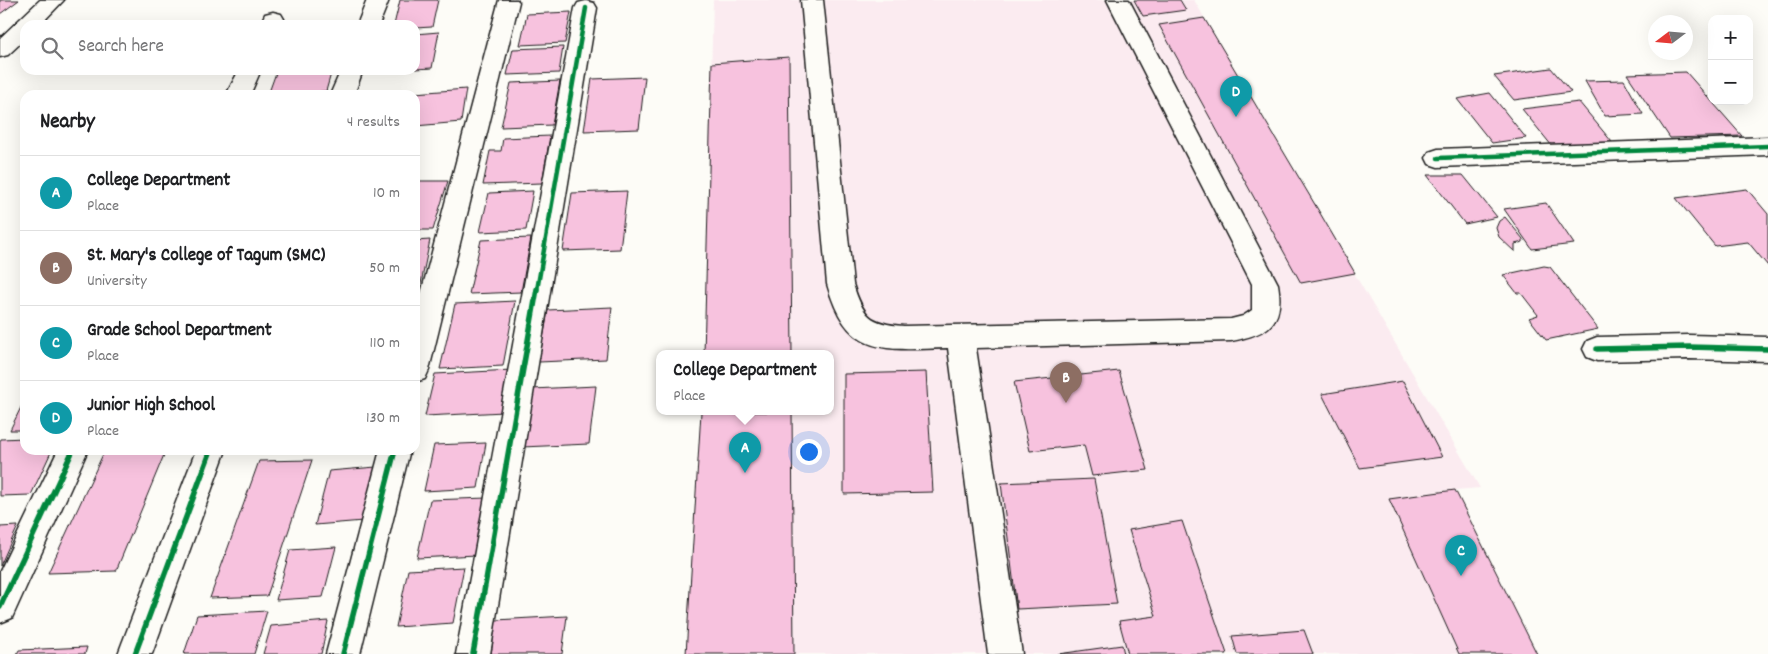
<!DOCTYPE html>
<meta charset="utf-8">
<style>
:root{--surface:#fff;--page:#f2f2f2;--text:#202124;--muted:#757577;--line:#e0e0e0;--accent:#1a73e8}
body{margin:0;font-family:Dekko,sans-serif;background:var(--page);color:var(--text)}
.controls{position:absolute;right:15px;top:15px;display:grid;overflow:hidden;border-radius:10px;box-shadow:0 5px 20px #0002}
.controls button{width:45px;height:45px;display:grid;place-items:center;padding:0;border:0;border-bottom:1px solid var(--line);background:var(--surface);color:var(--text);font:25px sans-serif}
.compass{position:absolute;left:1648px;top:15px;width:45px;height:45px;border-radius:50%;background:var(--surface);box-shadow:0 5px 20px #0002;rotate:254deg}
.you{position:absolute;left:808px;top:451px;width:18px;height:18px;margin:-12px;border:4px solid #fff;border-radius:50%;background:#1a73e8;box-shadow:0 0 0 8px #1a73e833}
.badge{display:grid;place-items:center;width:32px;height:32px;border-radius:50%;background:var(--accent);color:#fff;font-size:16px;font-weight:700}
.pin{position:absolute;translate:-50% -41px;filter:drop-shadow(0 1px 2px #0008)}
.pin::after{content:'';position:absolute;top:26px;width:18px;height:15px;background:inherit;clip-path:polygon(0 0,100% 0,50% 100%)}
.popup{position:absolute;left:656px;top:350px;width:178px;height:65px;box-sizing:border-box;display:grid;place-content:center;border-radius:10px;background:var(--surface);filter:drop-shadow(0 1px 4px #0005);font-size:16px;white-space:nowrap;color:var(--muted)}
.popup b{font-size:19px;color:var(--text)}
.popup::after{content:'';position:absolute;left:50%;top:100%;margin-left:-10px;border:10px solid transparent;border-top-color:var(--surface)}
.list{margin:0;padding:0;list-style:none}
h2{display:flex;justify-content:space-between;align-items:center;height:65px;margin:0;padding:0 20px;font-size:21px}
h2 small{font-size:16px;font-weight:400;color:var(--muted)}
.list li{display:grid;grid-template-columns:32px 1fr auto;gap:15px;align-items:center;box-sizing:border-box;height:75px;padding:0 20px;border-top:1px solid var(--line)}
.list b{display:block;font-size:19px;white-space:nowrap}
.list p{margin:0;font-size:16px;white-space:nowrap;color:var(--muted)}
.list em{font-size:16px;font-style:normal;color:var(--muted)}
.icon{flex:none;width:28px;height:28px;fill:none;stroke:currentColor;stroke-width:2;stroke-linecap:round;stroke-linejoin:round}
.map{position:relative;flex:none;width:1768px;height:654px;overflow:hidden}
.search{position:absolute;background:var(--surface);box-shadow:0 5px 20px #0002;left:20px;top:20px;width:400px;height:55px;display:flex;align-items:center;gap:12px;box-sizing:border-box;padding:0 18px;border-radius:15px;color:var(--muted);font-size:19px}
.panel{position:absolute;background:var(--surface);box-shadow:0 5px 20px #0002;left:20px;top:90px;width:400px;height:365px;border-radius:15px}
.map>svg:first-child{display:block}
</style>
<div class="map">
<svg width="1768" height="654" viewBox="0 0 1768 654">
<rect width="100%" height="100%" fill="#fdfcf7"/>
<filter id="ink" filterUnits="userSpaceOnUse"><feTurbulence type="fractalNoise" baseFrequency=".02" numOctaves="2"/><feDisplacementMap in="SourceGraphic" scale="10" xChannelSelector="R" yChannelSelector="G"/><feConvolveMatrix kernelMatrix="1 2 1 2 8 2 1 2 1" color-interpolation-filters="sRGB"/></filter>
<g filter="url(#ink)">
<polygon fill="#fbebf0" points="713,0 1194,0 1480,488 1455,490 1537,654 686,654 701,412 830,412 830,354 704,354"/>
<g fill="#f7c2de" stroke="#1c1c1c">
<polygon points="0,0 19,0 0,14"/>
<polygon points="400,0 438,0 432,27 415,28 415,25 394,25"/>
<polygon points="1134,0 1180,0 1186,10 1143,16"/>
<polygon points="571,12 565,43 520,45 527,14"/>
<polygon points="1204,18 1317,208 1355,273 1301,283 1159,25"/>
<polygon points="439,32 432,68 415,69 415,34"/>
<polygon points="563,47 559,73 507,75 513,49"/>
<polygon points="789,57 792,354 704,354 712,63"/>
<polygon points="1551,68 1571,92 1514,100 1494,76"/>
<polygon points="277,70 332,70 326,91 312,92 310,95 268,95"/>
<polygon points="1686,72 1742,136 1670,138 1627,74"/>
<polygon points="645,77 639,129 584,131 592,79"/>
<polygon points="1624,80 1643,114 1605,116 1585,81"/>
<polygon points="560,81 552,125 501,127 511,83"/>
<polygon points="466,89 461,122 415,126 415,95 389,95"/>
<polygon points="1490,93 1526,138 1492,143 1457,99"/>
<polygon points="1579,102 1612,142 1552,146 1522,109"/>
<polygon points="550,136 542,183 483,185 490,151 501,151 503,138"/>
<polygon points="1427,175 1463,175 1497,217 1465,224"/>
<polygon points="415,181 448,181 433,230 415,230"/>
<polygon points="1747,189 1768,214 1768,266 1748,242 1715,246 1676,198"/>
<polygon points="533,191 526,230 480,232 489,193"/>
<polygon points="627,191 620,249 563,251 572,193"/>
<polygon points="1546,203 1574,244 1532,249 1504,209"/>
<polygon points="1505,217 1523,239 1523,242 1515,244 1515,252 1499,237 1496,228 1499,221"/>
<polygon points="531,238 521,292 469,294 481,240"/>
<polygon points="430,240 419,293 415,294 415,241"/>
<polygon points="1544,266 1550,267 1598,329 1546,340 1529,318 1538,315 1521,293 1517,293 1503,275"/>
<polygon points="515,301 503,366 440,369 455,304"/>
<polygon points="612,307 606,359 539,362 548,310"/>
<polygon points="512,370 504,412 425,416 435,374"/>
<polygon points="1119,371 1148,470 1092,476 1084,445 1030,451 1014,382"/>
<polygon points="926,372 933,492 844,494 844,374"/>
<polygon points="1403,381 1442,457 1360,468 1322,394"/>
<polygon points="596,386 589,444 522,447 532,389"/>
<polygon points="25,399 25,430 10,430"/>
<polygon points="701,412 792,412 794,654 686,654"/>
<polygon points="25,438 25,450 52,450 31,495 0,496 0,441 1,439"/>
<polygon points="486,443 478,488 424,491 434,445"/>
<polygon points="166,450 116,571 48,573 104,452"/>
<polygon points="312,460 267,596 210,598 259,461"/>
<polygon points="376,467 363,521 315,525 329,471"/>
<polygon points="1094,479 1117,604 1017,609 1001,483"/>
<polygon points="1455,490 1537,654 1459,654 1389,499"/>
<polygon points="487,498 477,555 417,558 430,500"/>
<polygon points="1182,521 1227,654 1128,654 1119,621 1156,616 1129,530"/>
<polygon points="18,526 0,566 0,527"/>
<polygon points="336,547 323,597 276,600 290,550"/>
<polygon points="464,567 453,623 396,627 408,570"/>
<polygon points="267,611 254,654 184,654 197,615"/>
<polygon points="567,616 562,654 491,654 496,620"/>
<polygon points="328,621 321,654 263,654 271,626"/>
<polygon points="1304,630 1313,654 1237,654 1232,636"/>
<polygon points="1122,645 1124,654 1058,654"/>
<polygon points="87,647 85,654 17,654 19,650"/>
</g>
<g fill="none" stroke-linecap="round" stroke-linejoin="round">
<defs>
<g id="minor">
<polygon points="40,0 64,0 40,25 25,25 25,39 8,55 0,57 0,38"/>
<polygon points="367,0 389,0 379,25 357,25"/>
<polygon points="499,0 517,0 519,2 429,370 425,379 415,382 415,316"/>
<path d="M801 0H823L853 284C863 316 870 324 904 326L1231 319 1243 316 1252 310V284L1107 0H1129L1278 284C1285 325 1267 334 1231 341L976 348 1022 654H988L948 348C882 350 848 357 827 284Z"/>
<polygon points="586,1 594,3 597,8 490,654 456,654 575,8 578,3"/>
<polygon points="273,12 281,14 284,19 282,25 260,25 265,14"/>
<polygon points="239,70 261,70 250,95 226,95"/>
<polygon points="341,70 363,70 354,95 330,95"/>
<polygon points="1768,137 1768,155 1438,167 1429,164 1426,158 1429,152 1438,149"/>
<polygon points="1689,335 1768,337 1768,361 1689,359 1597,361 1587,357 1583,349 1587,341 1597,337"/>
<polygon points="58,450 88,450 12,618 0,623 0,571"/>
<polygon points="196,450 226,450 152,654 118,654"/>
<polygon points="380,450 410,450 360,654 326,654"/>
</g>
</defs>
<use href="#minor" stroke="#1c1c1c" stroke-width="3"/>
<use href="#minor" fill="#fdfcf7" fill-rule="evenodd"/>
<defs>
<g id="cycleway-far1">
<polyline points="1438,158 1768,146"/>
<polyline points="537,290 586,8"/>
</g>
<g id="cycleway">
<polyline points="1597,349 1689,347 1768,349"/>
<polyline points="0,607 73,450"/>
<polyline points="135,654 211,450"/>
<polyline points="343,654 395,450"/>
<polyline points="473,654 537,289"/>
</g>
</defs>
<use href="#cycleway-far1" stroke="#fdfcf7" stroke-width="7"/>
<use href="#cycleway" stroke="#fdfcf7" stroke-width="9"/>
<use href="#cycleway-far1" stroke="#00873e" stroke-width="4.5"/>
<use href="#cycleway" stroke="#00873e" stroke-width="5.5"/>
</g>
</g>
</svg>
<div class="controls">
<button>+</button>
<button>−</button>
</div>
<svg class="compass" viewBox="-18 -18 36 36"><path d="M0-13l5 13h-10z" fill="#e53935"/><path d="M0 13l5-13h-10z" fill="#757577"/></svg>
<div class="you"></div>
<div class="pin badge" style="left:745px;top:473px;background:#0f9aa8">A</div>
<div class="popup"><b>College Department</b>Place</div>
<div class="pin badge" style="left:1066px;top:403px;background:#8d6e63">B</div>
<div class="pin badge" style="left:1461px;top:576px;background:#0f9aa8">C</div>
<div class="pin badge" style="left:1236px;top:117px;background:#0f9aa8">D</div>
<div class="search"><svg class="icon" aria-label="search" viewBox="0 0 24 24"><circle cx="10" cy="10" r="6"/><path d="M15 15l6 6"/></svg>Search here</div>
<section class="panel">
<h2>Nearby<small>4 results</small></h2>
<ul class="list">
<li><span class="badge" style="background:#0f9aa8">A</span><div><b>College Department</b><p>Place</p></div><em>10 m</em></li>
<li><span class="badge" style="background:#8d6e63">B</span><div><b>St. Mary's College of Tagum (SMC)</b><p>University</p></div><em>50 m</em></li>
<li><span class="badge" style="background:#0f9aa8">C</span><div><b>Grade School Department</b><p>Place</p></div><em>110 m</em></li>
<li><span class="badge" style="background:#0f9aa8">D</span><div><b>Junior High School</b><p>Place</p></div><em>130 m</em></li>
</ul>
</section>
</div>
